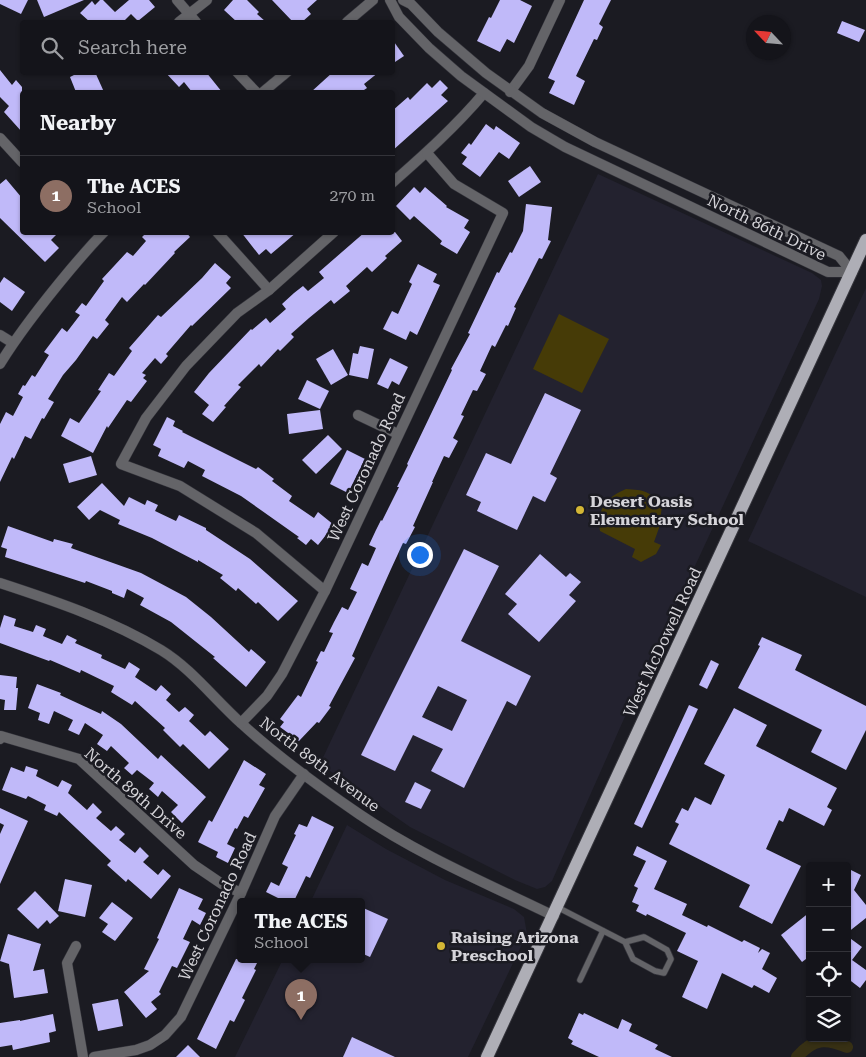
<!DOCTYPE html>
<meta charset="utf-8">
<style>
:root{--surface:#14141a;--page:#1d1d23;--text:#f1f3f6;--muted:#9d9ea2;--line:#333339;--accent:#2563eb}
body{margin:0;font-family:"Roboto Serif",serif;background:var(--page);color:var(--text)}
.controls{position:absolute;right:15px;bottom:15px;display:grid;overflow:hidden;border-radius:5px;box-shadow:0 1px 4px #0004}
.controls button{width:45px;height:45px;display:grid;place-items:center;padding:0;border:0;border-bottom:1px solid var(--line);background:var(--surface);color:var(--text);font:25px sans-serif}
.compass{position:absolute;left:746px;top:15px;width:45px;height:45px;border-radius:50%;background:var(--surface);box-shadow:0 1px 4px #0004;rotate:296deg}
.you{position:absolute;left:419px;top:554px;width:18px;height:18px;margin:-12px;border:4px solid #fff;border-radius:50%;background:#1a73e8;box-shadow:0 0 0 8px #1a73e833}
.badge{display:grid;place-items:center;width:32px;height:32px;border-radius:50%;background:var(--accent);color:#fff;font-size:16px;font-weight:700}
.pin{position:absolute;translate:-50% -41px;filter:drop-shadow(0 1px 2px #0008)}
.pin::after{content:'';position:absolute;top:26px;width:18px;height:15px;background:inherit;clip-path:polygon(0 0,100% 0,50% 100%)}
.popup{position:absolute;left:237px;top:898px;width:128px;height:65px;box-sizing:border-box;display:grid;place-content:center;border-radius:5px;background:var(--surface);filter:drop-shadow(0 1px 4px #0005);font-size:16px;white-space:nowrap;color:var(--muted)}
.popup b{font-size:19px;color:var(--text)}
.popup::after{content:'';position:absolute;left:50%;top:100%;margin-left:-10px;border:10px solid transparent;border-top-color:var(--surface)}
.list{margin:0;padding:0;list-style:none}
h2{display:flex;justify-content:space-between;align-items:center;height:65px;margin:0;padding:0 20px;font-size:21px}
h2 small{font-size:16px;font-weight:400;color:var(--muted)}
.list li{display:grid;grid-template-columns:32px 1fr auto;gap:15px;align-items:center;box-sizing:border-box;height:80px;padding:0 20px;border-top:1px solid var(--line)}
.list b{display:block;font-size:19px;white-space:nowrap}
.list p{margin:0;font-size:16px;white-space:nowrap;color:var(--muted)}
.list em{font-size:16px;font-style:normal;color:var(--muted)}
.icon{flex:none;width:28px;height:28px;fill:none;stroke:currentColor;stroke-width:2;stroke-linecap:round;stroke-linejoin:round}
.map{position:relative;flex:none;width:866px;height:1057px;overflow:hidden}
.search{position:absolute;background:var(--surface);box-shadow:0 1px 4px #0004;left:20px;top:20px;width:375px;height:55px;display:flex;align-items:center;gap:12px;box-sizing:border-box;padding:0 18px;border-radius:5px;color:var(--muted);font-size:19px}
.panel{position:absolute;background:var(--surface);box-shadow:0 1px 4px #0004;left:20px;top:90px;width:375px;height:145px;border-radius:5px}
.map>svg:first-child{display:block}
</style>
<div class="map">
<svg width="866" height="1057" viewBox="0 0 866 1057">
<rect width="100%" height="100%" fill="#1b1b22"/>
<g fill="#23222f">
<polygon points="598,174 812,273 821,280 822,286 819,299 623,721 552,881 545,887 537,889 515,880 410,827 320,764"/>
<polygon points="866,288 866,597 748,541"/>
<polygon points="347,825 386,849 445,880 514,909 524,917 527,934 468,1057 235,1057 283,959 361,959 361,901 311,901"/>
</g>
<g fill="#463b07">
<polygon points="559,314 609,339 582,393 533,369"/>
<path d="M626 489C644 490 650 491 662 506L659 528 654 542 661 545 656 554 641 562 632 557 635 549 600 531C596 509 607 497 626 489Z"/>
</g>
<g fill="none" stroke-linecap="round" stroke-linejoin="round">
<path stroke="#373014" stroke-width="12" d="M797 1057C814 1038 825 1038 847 1047"/>
</g>
<g fill="#c0b9f9" fill-rule="evenodd">
<polygon points="0,0 28,0 21,14 0,4"/>
<polygon points="37,0 84,0 44,17"/>
<polygon points="100,0 103,0 115,12 129,0 149,0 155,7 138,21 131,14 123,22 90,22 80,13 92,1 95,5"/>
<polygon points="233,0 247,0 259,12 257,14 266,22 237,22 224,10"/>
<polygon points="272,0 317,0 307,9 311,14 302,22 293,22"/>
<polygon points="500,0 520,0 532,6 514,43 507,39 500,52 477,41 489,17 491,18"/>
<polygon points="584,0 611,0 599,24 603,27 597,40 594,39 576,76 585,81 574,105 549,93 555,81 548,78"/>
<polygon points="842,21 865,30 859,42 837,33"/>
<polygon points="392,39 404,56 392,64"/>
<polygon points="0,70 12,85 16,80 22,87 22,132 4,112 9,106 0,97"/>
<polygon points="80,72 95,72 104,92 76,92 70,77"/>
<polygon points="165,72 206,72 222,92 192,92 184,82 179,87"/>
<polygon points="333,72 379,72 364,84 367,88 361,92 311,92"/>
<polygon points="440,80 448,88 441,95 448,101 392,151 392,111 408,97 410,100 427,83 432,88"/>
<polygon points="486,124 494,130 496,126 520,143 509,159 499,152 480,177 462,164 467,157 461,153 469,143 471,145"/>
<polygon points="530,166 541,182 519,197 508,181"/>
<polygon points="6,179 22,198 22,232 59,232 51,240 59,248 45,262 0,218 0,184"/>
<polygon points="414,187 420,193 425,187 447,206 446,207 469,220 464,228 470,232 457,254 440,244 442,241 414,216 410,220 396,206"/>
<polygon points="526,204 552,207 548,240 551,241 542,259 539,258 527,282 514,307 516,308 508,326 506,325 495,347 492,345 480,371 486,374 477,391 473,390 461,415 464,416 453,438 458,441 449,458 444,456 432,482 433,482 413,526 415,527 406,544 403,543 391,569 352,656 355,658 329,706 331,707 319,723 317,722 299,741 280,727 284,722 280,719 298,695 301,697 318,662 316,661 321,651 324,652 333,633 329,632 334,622 342,607 348,610 357,592 350,589 362,563 368,566 376,548 369,545 376,530 381,520 382,521 399,487 397,487 408,465 407,464 452,370 451,369 470,334 468,333 478,312 497,272 499,273 510,252 512,253 523,231"/>
<polygon points="147,232 186,232 190,237 174,252 175,253 145,285 144,284 127,302 122,297 105,320 109,324 97,339 93,336 76,360 63,375 48,399 54,402 44,419 42,418 31,439 25,436 14,459 12,457 0,482 0,424 6,412 13,416 23,397 18,394 23,385 25,386 32,375 35,377 49,355 44,352 62,328 67,332 80,315 75,312 82,303 86,306 104,281 102,279 127,252 133,256 146,241 142,237"/>
<polygon points="241,232 297,232 271,254 266,249 259,255"/>
<polygon points="365,232 395,232 402,241 385,256 387,258 372,272 367,267 346,286 350,291 334,304 331,300 309,318 291,334 294,337 280,351 278,349 261,367 259,364 238,385 241,387 224,406 226,407 213,422 202,414 209,405 194,392 209,373 251,329 252,330 266,318 270,323 286,309 282,304 294,293 303,286 308,291 324,278 319,272"/>
<polygon points="215,263 231,277 226,283 231,288 192,326 191,325 166,354 168,356 161,364 155,358 142,373 146,375 143,378 147,381 131,402 127,400 108,428 107,426 93,453 61,436 70,418 79,423 101,391 98,390 109,373 114,376 132,351 129,348 158,315 161,317 202,278"/>
<polygon points="418,264 437,274 433,282 440,285 417,335 410,331 406,340 383,329 392,311 398,314 412,284 409,282"/>
<polygon points="4,277 25,292 12,311 0,302 0,283"/>
<polygon points="360,346 374,349 368,379 349,375 353,353 358,354"/>
<polygon points="333,349 348,375 331,385 316,359"/>
<polygon points="390,358 408,367 399,385 392,381 388,389 377,384"/>
<polygon points="307,380 329,391 320,409 298,399"/>
<polygon points="545,393 581,410 550,474 557,478 545,502 533,496 517,530 477,511 481,502 466,495 486,453 511,464"/>
<polygon points="320,410 323,429 289,434 287,414"/>
<polygon points="167,417 175,421 173,426 183,431 182,432 256,469 258,467 274,479 272,481 292,496 289,501 314,518 318,512 334,525 318,545 311,539 306,545 297,538 299,537 241,496 202,476 205,470 188,461 184,468 158,456 161,449 153,445"/>
<polygon points="328,435 342,449 316,474 302,460"/>
<polygon points="347,450 365,459 348,493 330,484"/>
<polygon points="91,456 97,475 69,483 63,464"/>
<polygon points="102,483 124,506 129,497 145,505 147,500 158,505 155,511 176,521 179,515 206,528 206,530 250,559 298,601 278,621 258,602 256,604 238,588 236,591 220,578 223,575 198,560 198,562 152,538 118,524 120,520 100,510 89,520 77,507"/>
<polygon points="8,526 53,542 54,539 73,544 71,548 141,573 186,597 211,617 249,652 251,649 266,662 246,687 213,658 215,657 171,622 140,605 144,598 127,589 124,598 112,593 112,591 86,581 85,583 5,557 7,549 1,547"/>
<path d="M464 549 499 566 461 641 531 676 516 706 507 701 464 788 431 771 443 749 413 735 395 771 361 755ZM438 686 467 700 452 731 422 717Z"/>
<polygon points="540,554 566,577 570,573 581,582 569,595 576,601 539,642 508,614 517,604 505,594"/>
<polygon points="4,615 16,619 14,626 33,632 36,625 46,629 43,636 62,644 67,635 77,640 75,643 102,655 101,658 125,669 129,662 140,669 135,677 156,691 161,685 171,694 166,700 179,712 185,707 194,715 189,721 205,736 210,731 229,749 209,769 183,744 180,747 163,730 165,728 135,701 132,705 111,692 114,686 81,670 80,673 50,660 49,661 0,643 0,628"/>
<polygon points="762,637 802,655 795,670 866,706 866,730 846,770 811,752 822,730 738,688 760,646 758,645"/>
<polygon points="711,660 719,664 707,689 699,685"/>
<polygon points="0,675 17,677 16,688 18,688 16,710 4,710 5,700 0,699"/>
<polygon points="37,684 61,693 60,695 101,714 102,711 121,724 158,759 161,755 206,797 182,823 171,812 178,805 162,791 158,797 149,789 154,783 137,770 132,775 124,768 129,763 111,746 107,751 97,744 103,735 85,723 79,735 68,730 73,720 54,711 49,724 38,720 40,713 28,708"/>
<polygon points="689,705 698,709 642,828 634,824"/>
<polygon points="734,708 767,725 756,746 837,788 827,807 832,810 824,826 789,808 783,822 779,820 766,849 801,866 772,924 739,907 750,885 669,844 679,824 675,822 682,808 688,811 695,797 711,805 725,775 704,764"/>
<polygon points="244,760 266,774 259,785 265,788 248,818 244,816 237,829 235,828 227,844 235,848 228,863 216,857 218,852 198,842 209,820 212,822"/>
<polygon points="26,766 38,770 36,776 58,787 62,780 72,785 68,793 87,810 93,803 102,812 96,818 111,831 116,826 125,834 119,840 135,853 140,847 149,856 143,862 158,875 163,869 171,876 151,899 128,879 126,882 107,865 111,861 59,812 57,816 44,810 46,805 28,796 26,799 2,790 11,767 24,772"/>
<polygon points="415,782 431,790 421,809 405,802"/>
<polygon points="0,808 28,821 0,884 0,834 4,825 0,823"/>
<polygon points="312,816 334,827 310,878 306,876 294,901 284,901 266,892 271,882 279,886 288,867 282,864 296,835 294,834 299,824 307,827"/>
<polygon points="637,846 667,861 654,889 687,904 682,915 707,927 708,925 742,942 744,940 760,948 758,953 762,949 770,953 762,969 777,978 769,993 754,985 752,988 722,973 707,1009 682,997 698,961 677,951 686,933 647,914 646,916 636,911 639,905 632,902 638,888 634,886 646,861 633,855"/>
<polygon points="847,868 861,875 854,890 866,905 866,918 847,933"/>
<polygon points="65,879 92,885 85,917 58,911"/>
<polygon points="179,888 203,899 198,909 206,913 200,925 192,920 183,939 190,942 177,968 172,966 159,992 161,994 151,1002 157,1009 146,1018 124,992 149,971 144,969 159,939 157,938"/>
<polygon points="35,891 59,916 50,924 47,920 38,929 17,909"/>
<polygon points="112,902 133,918 115,941 102,932 108,924 99,918"/>
<polygon points="361,907 388,919 370,957 361,953"/>
<polygon points="810,912 810,956 802,962 781,935"/>
<polygon points="8,934 41,944 33,971 44,969 48,993 14,998 9,964 0,961"/>
<polygon points="847,936 862,947 852,960 866,970 866,980 860,988 847,978"/>
<polygon points="236,959 259,959 254,969 256,970 242,998 245,1000 234,1022 230,1020 216,1049 197,1039"/>
<polygon points="118,999 123,1026 98,1031 92,1004"/>
<polygon points="579,1013 583,1015 584,1013 618,1029 622,1019 632,1024 629,1031 631,1032 658,1045 655,1049 672,1057 599,1057 571,1044 573,1041 568,1038"/>
<polygon points="53,1014 56,1031 49,1033 50,1042 13,1050 12,1045 0,1047 0,1023 20,1020 20,1021"/>
<polygon points="352,1037 395,1057 343,1057"/>
<polygon points="188,1045 200,1057 176,1057"/>
</g>
<g fill="none" stroke-linecap="round" stroke-linejoin="round">
<defs>
<g id="service">
<polyline points="557,907 625,942 633,959 655,971 664,973 671,959 667,950 644,937 625,942"/>
<polyline points="580,980 603,931"/>
</g>
<g id="minor">
<polyline points="177,0 196,22"/>
<polyline points="179,22 207,0"/>
<polyline points="347,22 373,0"/>
<polyline points="237,72 256,92"/>
<polyline points="263,92 287,72"/>
<polyline points="510,92 529,66 560,0"/>
<polyline points="0,138 22,162"/>
<path d="M392 183C425 154 456 126 484 93"/>
<polyline points="217,232 269,290"/>
<polyline points="0,335 13,343"/>
<path d="M0 364C20 331 45 300 70 270 81 257 92 244 104 232"/>
<polyline points="358,415 398,434"/>
<path d="M0 583C55 601 111 620 161 650 192 669 215 700 242 724 278 757 318 786 359 814 419 855 488 884 554 916"/>
<polyline points="325,591 256,533 180,486 121,464 146,418 186,366 237,313 269,290 334,232"/>
<polyline points="241,723 267,696 282,674 325,591 503,213 454,184 427,153"/>
<polyline points="0,739 1,736 79,759 194,865 222,884 241,893"/>
<polyline points="76,946 67,963 83,1057"/>
<polyline points="94,1057 136,1050 150,1045 165,1035 181,1017 241,893 275,816 304,774"/>
</g>
<g id="tertiary">
<polyline points="390,0 399,17 429,48 461,76 531,127 565,147 828,272 852,272"/>
<polyline points="403,0 411,4 438,32 486,73 542,113 595,142 839,256 852,272"/>
</g>
<polyline id="primary" points="487,1057 866,240"/>
</defs>
<use href="#service" stroke="#35353c" stroke-width="7"/>
<use href="#minor" stroke="#35353c" stroke-width="11"/>
<use href="#tertiary" stroke="#35353c" stroke-width="11"/>
<use href="#primary" stroke="#35353c" stroke-width="14"/>
<use href="#service" stroke="#646468" stroke-width="5.5"/>
<use href="#minor" stroke="#646468" stroke-width="10"/>
<use href="#tertiary" stroke="#646468" stroke-width="10"/>
<use href="#primary" stroke="#aeaeb6" stroke-width="12"/>
</g>
<g fill="#d3b635" stroke="#1b1b22" stroke-width="2">
<circle cx="580" cy="510" r="5"/>
<circle cx="441" cy="946" r="5"/>
</g>
<g text-anchor="middle" stroke-width="5" stroke-linejoin="round" paint-order="stroke">
<g font-size="16" fill="#d5d4d9" stroke="#1b1b22">
<text transform="translate(767 227) rotate(26)" y="6">North 86th Drive</text>
<text transform="translate(366 467) rotate(-65)" y="6">West Coronado Road</text>
<text transform="translate(662 642) rotate(-65)" y="6">West McDowell Road</text>
<text transform="translate(320 764) rotate(37)" y="6">North 89th Avenue</text>
<text transform="translate(136 793) rotate(41)" y="6">North 89th Drive</text>
<text transform="translate(217 906) rotate(-65)" y="6">West Coronado Road</text>
</g>
<g font-size="16" font-weight="bold" fill="#d5d4d9" stroke="#1b1b22" text-anchor="start">
<text x="590" y="507">Desert Oasis<tspan x="590" dy="18">Elementary School</tspan></text>
<text x="451" y="943">Raising Arizona<tspan x="451" dy="18">Preschool</tspan></text>
</g>
</g>
</svg>
<div class="controls">
<button>+</button>
<button>−</button>
<button><svg class="icon" aria-label="locate" viewBox="0 0 24 24"><circle cx="12" cy="12" r="6"/><path d="M12 2v4M12 18v4M2 12h4M18 12h4"/></svg></button>
<button><svg class="icon" aria-label="layers" viewBox="0 0 24 24"><path d="M12 4l9 5-9 5-9-5zM3 14l9 5 9-5"/></svg></button>
</div>
<svg class="compass" viewBox="-18 -18 36 36"><path d="M0-13l5 13h-10z" fill="#e53935"/><path d="M0 13l5-13h-10z" fill="#9d9ea2"/></svg>
<div class="you"></div>
<div class="pin badge" style="left:301px;top:1020px;background:#8d6e63">1</div>
<div class="popup"><b>The ACES</b>School</div>
<div class="search"><svg class="icon" aria-label="search" viewBox="0 0 24 24"><circle cx="10" cy="10" r="6"/><path d="M15 15l6 6"/></svg>Search here</div>
<section class="panel">
<h2>Nearby<small></small></h2>
<ul class="list">
<li><span class="badge" style="background:#8d6e63">1</span><div><b>The ACES</b><p>School</p></div><em>270 m</em></li>
</ul>
</section>
</div>
